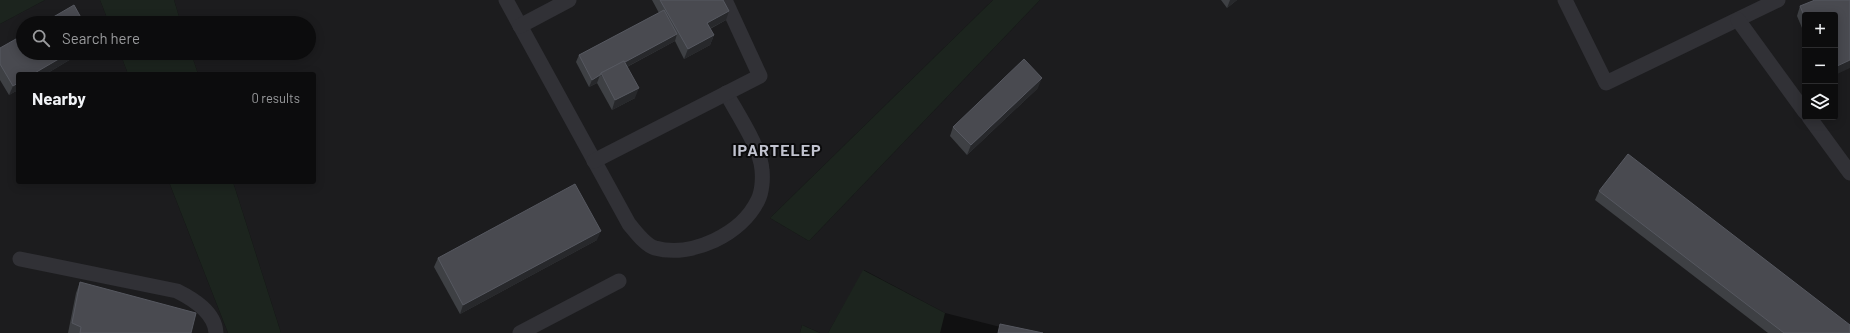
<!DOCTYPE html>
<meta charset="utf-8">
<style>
:root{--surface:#0c0c0d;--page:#151516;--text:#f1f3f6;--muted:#9a9b9d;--line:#2c2c2e}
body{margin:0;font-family:Barlow,sans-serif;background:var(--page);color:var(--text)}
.controls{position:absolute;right:12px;top:12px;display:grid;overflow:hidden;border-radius:4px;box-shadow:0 2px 10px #0003}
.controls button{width:36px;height:36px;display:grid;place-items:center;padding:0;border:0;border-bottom:1px solid var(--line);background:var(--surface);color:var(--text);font:20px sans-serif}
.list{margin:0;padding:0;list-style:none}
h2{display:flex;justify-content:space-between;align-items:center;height:52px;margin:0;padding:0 16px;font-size:17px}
h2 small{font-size:13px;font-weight:400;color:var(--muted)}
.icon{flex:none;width:22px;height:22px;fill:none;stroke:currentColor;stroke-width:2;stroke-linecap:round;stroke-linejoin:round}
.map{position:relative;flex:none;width:1850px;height:333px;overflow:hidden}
.search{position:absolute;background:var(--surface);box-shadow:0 2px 10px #0003;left:16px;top:16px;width:300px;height:44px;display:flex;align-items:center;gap:10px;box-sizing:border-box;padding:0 14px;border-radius:22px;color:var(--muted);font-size:15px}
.panel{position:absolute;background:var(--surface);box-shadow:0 2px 10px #0003;left:16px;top:72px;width:300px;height:112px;border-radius:4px}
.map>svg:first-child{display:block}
</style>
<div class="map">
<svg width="1850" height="333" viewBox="0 0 1850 333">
<rect width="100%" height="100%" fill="#101011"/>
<g fill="#1c1c1e" fill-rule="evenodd">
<polygon points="45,0 100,0 109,23 23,23 23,53 120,53 128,74 18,74 18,182 169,182 228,333 0,333 0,24"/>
<path d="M174 0H993L770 218 809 241 1040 0H1850V333H1024L945 313 864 270 828 333H820L802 325 800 333H281L233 182H314V74H198L191 53H309V23H181ZM1805 15H1835V117H1805Z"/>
</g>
<g fill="#1c241e">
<polygon points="0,0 45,0 0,24"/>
<polygon points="100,0 174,0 181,23 109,23"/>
<polygon points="993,0 1040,0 809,241 770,218"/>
<polygon points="120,53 191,53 198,74 128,74"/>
<polygon points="169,182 233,182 281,333 228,333"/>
<polygon points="863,270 945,313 940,333 828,333"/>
<polygon points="802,325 820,333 800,333"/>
</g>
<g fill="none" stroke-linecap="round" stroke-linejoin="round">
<g stroke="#313136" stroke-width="15">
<path d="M506 0 629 224C636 232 645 245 655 248 692 258 742 234 758 200 762 192 763 179 762 170 761 149 737 113 726 93"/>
<polyline points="1565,0 1606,83 1778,0"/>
<polyline points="1738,20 1805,112"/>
<polyline points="520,26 569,0"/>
<polyline points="1809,117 1850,173"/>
<polyline points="594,161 760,76 725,0"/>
<path d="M20 259 177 291C193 299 215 312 216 333"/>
<polyline points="520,333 619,281"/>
</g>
</g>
<g fill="#3e4044">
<polygon points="652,0 723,0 726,20 710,29 714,35 710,45 684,59 675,41 627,67 635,98 612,110 597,83 589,87 576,62 579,55 659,13"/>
<polygon points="1221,0 1237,0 1227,8"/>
<polygon points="1800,6 1805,15 1805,35 1797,16"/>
<polygon points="0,48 23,53 81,53 46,74 18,74 18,90 9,95 0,80"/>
<polygon points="1038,88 967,155 950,136 953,127"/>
<polygon points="1599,191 1850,333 1768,333 1595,200"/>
<polygon points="597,240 460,314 434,267 438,258"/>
<polygon points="80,282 191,333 68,333 76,293"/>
</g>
<g fill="#27282b">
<polygon points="1230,0 1237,0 1227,8"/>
<polygon points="729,11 726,20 703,32 707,23"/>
<polygon points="677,34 675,41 604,79 601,75"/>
<polygon points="714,35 710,45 684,59 688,49"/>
<polygon points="69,53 81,53 46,74 33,74"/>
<polygon points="1850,60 1850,68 1835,75 1835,67"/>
<polygon points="600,75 597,83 589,87 592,80"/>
<polygon points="1042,78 1038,88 967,155 971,145"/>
<polygon points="18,83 18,90 9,95 13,86"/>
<polygon points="639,88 635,98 612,110 615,100"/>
<polygon points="601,231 597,240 460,314 463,305"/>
</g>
<g fill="#494a50" stroke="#565860">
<polygon points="660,0 723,0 729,11 707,23 714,35 688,49"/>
<polygon points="1815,0 1850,0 1850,60 1835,67 1835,15 1805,15 1805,18 1800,6"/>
<polygon points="74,5 84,23 43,23"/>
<polygon points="664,10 677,34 625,62 624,61 601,73 600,75 592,80 579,55"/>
<polygon points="23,35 23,53 69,53 33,74 18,74 18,83 13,86 0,64 0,48"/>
<polygon points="1024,59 1042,78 971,145 953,127"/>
<polygon points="624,61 639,88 615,100 601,73"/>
<polygon points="1628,154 1850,325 1850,333 1784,333 1599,191"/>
<polygon points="575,184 601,231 463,305 438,258"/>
<polygon points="80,282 196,313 191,333 80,333 81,327 72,323"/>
<polygon points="1000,324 1043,333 998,333"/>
</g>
<g text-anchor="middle" stroke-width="4" stroke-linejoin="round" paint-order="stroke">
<g font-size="16" font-weight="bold" letter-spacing="1" fill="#c1c3cf" stroke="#0b0b0c">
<text x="777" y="156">IPARTELEP</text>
</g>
</g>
</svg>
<div class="controls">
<button>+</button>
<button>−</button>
<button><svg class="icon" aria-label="layers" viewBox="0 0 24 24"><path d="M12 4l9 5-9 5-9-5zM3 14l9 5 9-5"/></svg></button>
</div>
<div class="search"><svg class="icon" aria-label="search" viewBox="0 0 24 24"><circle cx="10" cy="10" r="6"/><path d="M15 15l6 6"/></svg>Search here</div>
<section class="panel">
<h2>Nearby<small>0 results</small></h2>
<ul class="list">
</ul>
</section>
</div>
